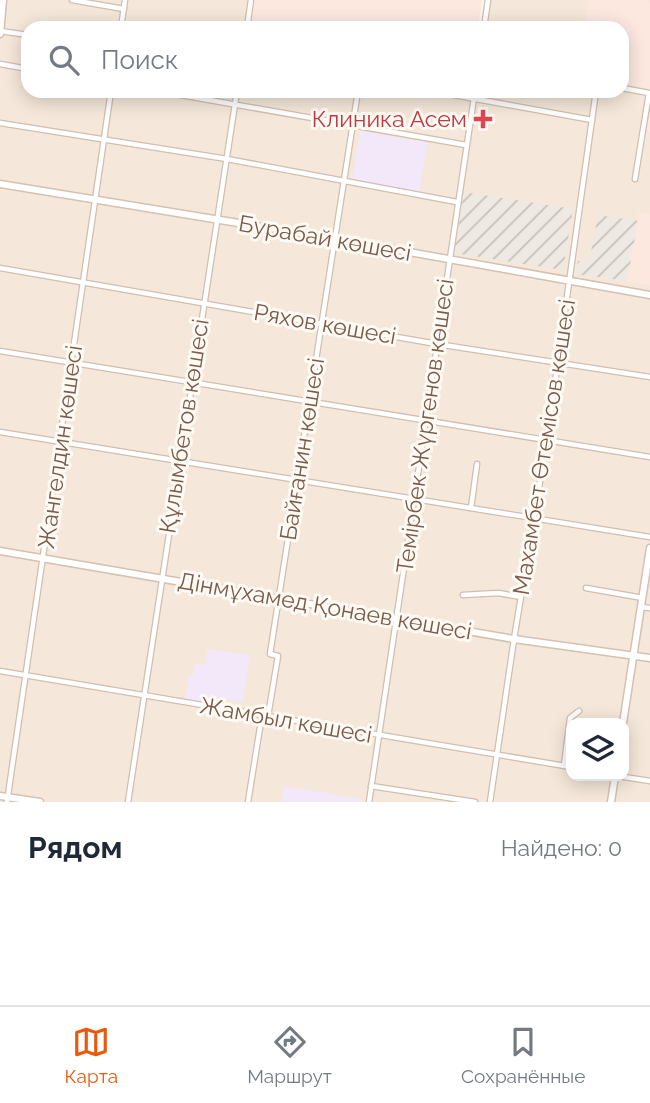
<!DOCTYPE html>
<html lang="ru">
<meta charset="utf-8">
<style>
:root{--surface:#fff;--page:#f6f6f7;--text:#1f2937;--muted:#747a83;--line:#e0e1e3;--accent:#ea580c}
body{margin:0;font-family:Raleway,sans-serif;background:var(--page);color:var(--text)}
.controls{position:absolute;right:21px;bottom:21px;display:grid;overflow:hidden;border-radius:14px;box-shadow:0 4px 18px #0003}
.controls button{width:63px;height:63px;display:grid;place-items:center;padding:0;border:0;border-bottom:2px solid var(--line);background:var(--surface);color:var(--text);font:35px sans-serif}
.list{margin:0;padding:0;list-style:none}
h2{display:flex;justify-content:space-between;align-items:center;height:91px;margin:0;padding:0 28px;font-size:30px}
h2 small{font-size:23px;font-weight:400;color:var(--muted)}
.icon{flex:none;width:38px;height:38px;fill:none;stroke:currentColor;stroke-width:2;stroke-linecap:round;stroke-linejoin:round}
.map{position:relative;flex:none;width:650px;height:802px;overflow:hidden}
.search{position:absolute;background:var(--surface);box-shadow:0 4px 18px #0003;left:21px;right:21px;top:21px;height:77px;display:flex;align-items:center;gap:18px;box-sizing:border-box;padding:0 24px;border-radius:21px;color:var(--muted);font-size:26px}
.sheet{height:203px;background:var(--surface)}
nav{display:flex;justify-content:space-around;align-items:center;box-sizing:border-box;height:98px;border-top:2px solid var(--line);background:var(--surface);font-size:19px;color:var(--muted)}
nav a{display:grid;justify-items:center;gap:4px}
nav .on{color:var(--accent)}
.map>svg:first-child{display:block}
</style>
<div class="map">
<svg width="650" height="802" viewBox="0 0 650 802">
<defs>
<pattern id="industrial-furrows" width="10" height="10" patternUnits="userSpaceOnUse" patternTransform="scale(1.75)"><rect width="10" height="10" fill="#efe9e4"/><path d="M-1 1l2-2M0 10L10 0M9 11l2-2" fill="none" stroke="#c7c0bb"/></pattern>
</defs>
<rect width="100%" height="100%" fill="#fdf6ec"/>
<path fill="#f5e8da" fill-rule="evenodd" d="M3 0H251L247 28H28V91H432L473 99 475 91H622V28H484L488 0H650V802H0V34ZM571 723H624V776H571Z"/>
<g fill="#fde8e0">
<polygon points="255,0 482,0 478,28 251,28"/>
<polygon points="589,0 647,0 650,3 650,132 643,131 650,89 629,84 622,85 622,28 584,28"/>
<polygon points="639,212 650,214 650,285 627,281"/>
</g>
<g fill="url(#industrial-furrows)">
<polygon points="464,192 573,209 563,270 454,253"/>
<polygon points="598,215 638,221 627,281 575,274 578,261 589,263"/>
</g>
<g fill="#f3e8fa">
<polygon points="360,131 428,142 419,192 352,181"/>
<polygon points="208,649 250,655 243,702 223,699 222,705 185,699 189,675 193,675 195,664 205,665"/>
<polygon points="284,786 362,799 361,802 281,802"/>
</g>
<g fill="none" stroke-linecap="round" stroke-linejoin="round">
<defs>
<g id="street">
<polyline points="72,0 124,9"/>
<polyline points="121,28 125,0"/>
<polyline points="247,28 251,0"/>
<polyline points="484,28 488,0"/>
<polyline points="0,31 28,35"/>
<polyline points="0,64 28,69"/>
<polyline points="622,88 649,93 635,179"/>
<polyline points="158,91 466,145"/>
<polyline points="432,91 592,120"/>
<polyline points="0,123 227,159 457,202"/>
<polyline points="0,268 437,344 650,377"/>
<polyline points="0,351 650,457"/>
<polyline points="0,432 650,537"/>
<polyline points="471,508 477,464"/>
<polyline points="586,588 643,598"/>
<polyline points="463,595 498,593 521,597"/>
<polyline points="641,607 650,608"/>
<polyline points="0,671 571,767"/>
<polyline points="268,716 278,656 270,654 358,91"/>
<polyline points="564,766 570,718 579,711"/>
<polyline points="618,776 650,781"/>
<polyline points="371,786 475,802"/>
<polyline points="7,802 111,91"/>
<polyline points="128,802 237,91"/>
<polyline points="248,802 262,715"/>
<polyline points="369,802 475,91"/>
<polyline points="490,802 514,639 547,439 596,91"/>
</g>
<g id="secondary">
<polyline points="0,34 3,0"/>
<polyline points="0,184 336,239 650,295"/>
<polyline points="0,551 514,639 650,658"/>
<polyline points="623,723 650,548"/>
<polyline points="0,796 40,802"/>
<polyline points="611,802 615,776"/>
</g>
</defs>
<use href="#street" stroke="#d1beb0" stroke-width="7"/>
<use href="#secondary" stroke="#d6c0b0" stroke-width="9"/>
<use href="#street" stroke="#fff" stroke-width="4.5"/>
<use href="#secondary" stroke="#fff" stroke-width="6"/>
</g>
<path fill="#e0444e" stroke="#fffaf3" stroke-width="2.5" d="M479.5 108.5h7v7h7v7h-7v7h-7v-7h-7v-7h7z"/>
<g text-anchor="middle" stroke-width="6" stroke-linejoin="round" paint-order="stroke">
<g font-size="23" fill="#be3a42" stroke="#fffaf3" text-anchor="end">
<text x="467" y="127">Клиника Асем</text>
</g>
<g font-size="23" fill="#7a5c4d" stroke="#fffaf3">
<text transform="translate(325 238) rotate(10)" y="8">Бурабай көшесі</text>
<text transform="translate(325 324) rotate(10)" y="8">Ряхов көшесі</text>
<text transform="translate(184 426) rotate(-81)" y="8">Құлымбетов көшесі</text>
<text transform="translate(425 426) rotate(-82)" y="8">Темірбек Жүргенов көшесі</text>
<text transform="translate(60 447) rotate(-82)" y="8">Жангелдин көшесі</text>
<text transform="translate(544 447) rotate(-81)" y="8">Махамбет Өтемісов көшесі</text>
<text transform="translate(302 449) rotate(-81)" y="8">Байғанин көшесі</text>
<text transform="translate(325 606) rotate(10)" y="8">Дінмұхамед Қонаев көшесі</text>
<text transform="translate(286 720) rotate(10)" y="8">Жамбыл көшесі</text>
</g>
</g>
</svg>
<div class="controls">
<button><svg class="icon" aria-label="layers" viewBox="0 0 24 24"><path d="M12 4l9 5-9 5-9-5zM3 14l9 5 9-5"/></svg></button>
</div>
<div class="search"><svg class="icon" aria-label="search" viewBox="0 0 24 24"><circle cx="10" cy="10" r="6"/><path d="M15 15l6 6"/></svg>Поиск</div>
</div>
<section class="sheet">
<h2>Рядом<small>Найдено: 0</small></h2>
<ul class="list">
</ul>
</section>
<nav>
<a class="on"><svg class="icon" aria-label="map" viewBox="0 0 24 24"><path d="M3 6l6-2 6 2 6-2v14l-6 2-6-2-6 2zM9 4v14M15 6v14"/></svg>Карта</a>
<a><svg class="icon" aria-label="directions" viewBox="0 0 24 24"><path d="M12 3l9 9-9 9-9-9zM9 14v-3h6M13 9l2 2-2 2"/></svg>Маршрут</a>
<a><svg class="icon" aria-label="saved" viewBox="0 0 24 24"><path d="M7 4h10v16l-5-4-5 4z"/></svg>Сохранённые</a>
</nav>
